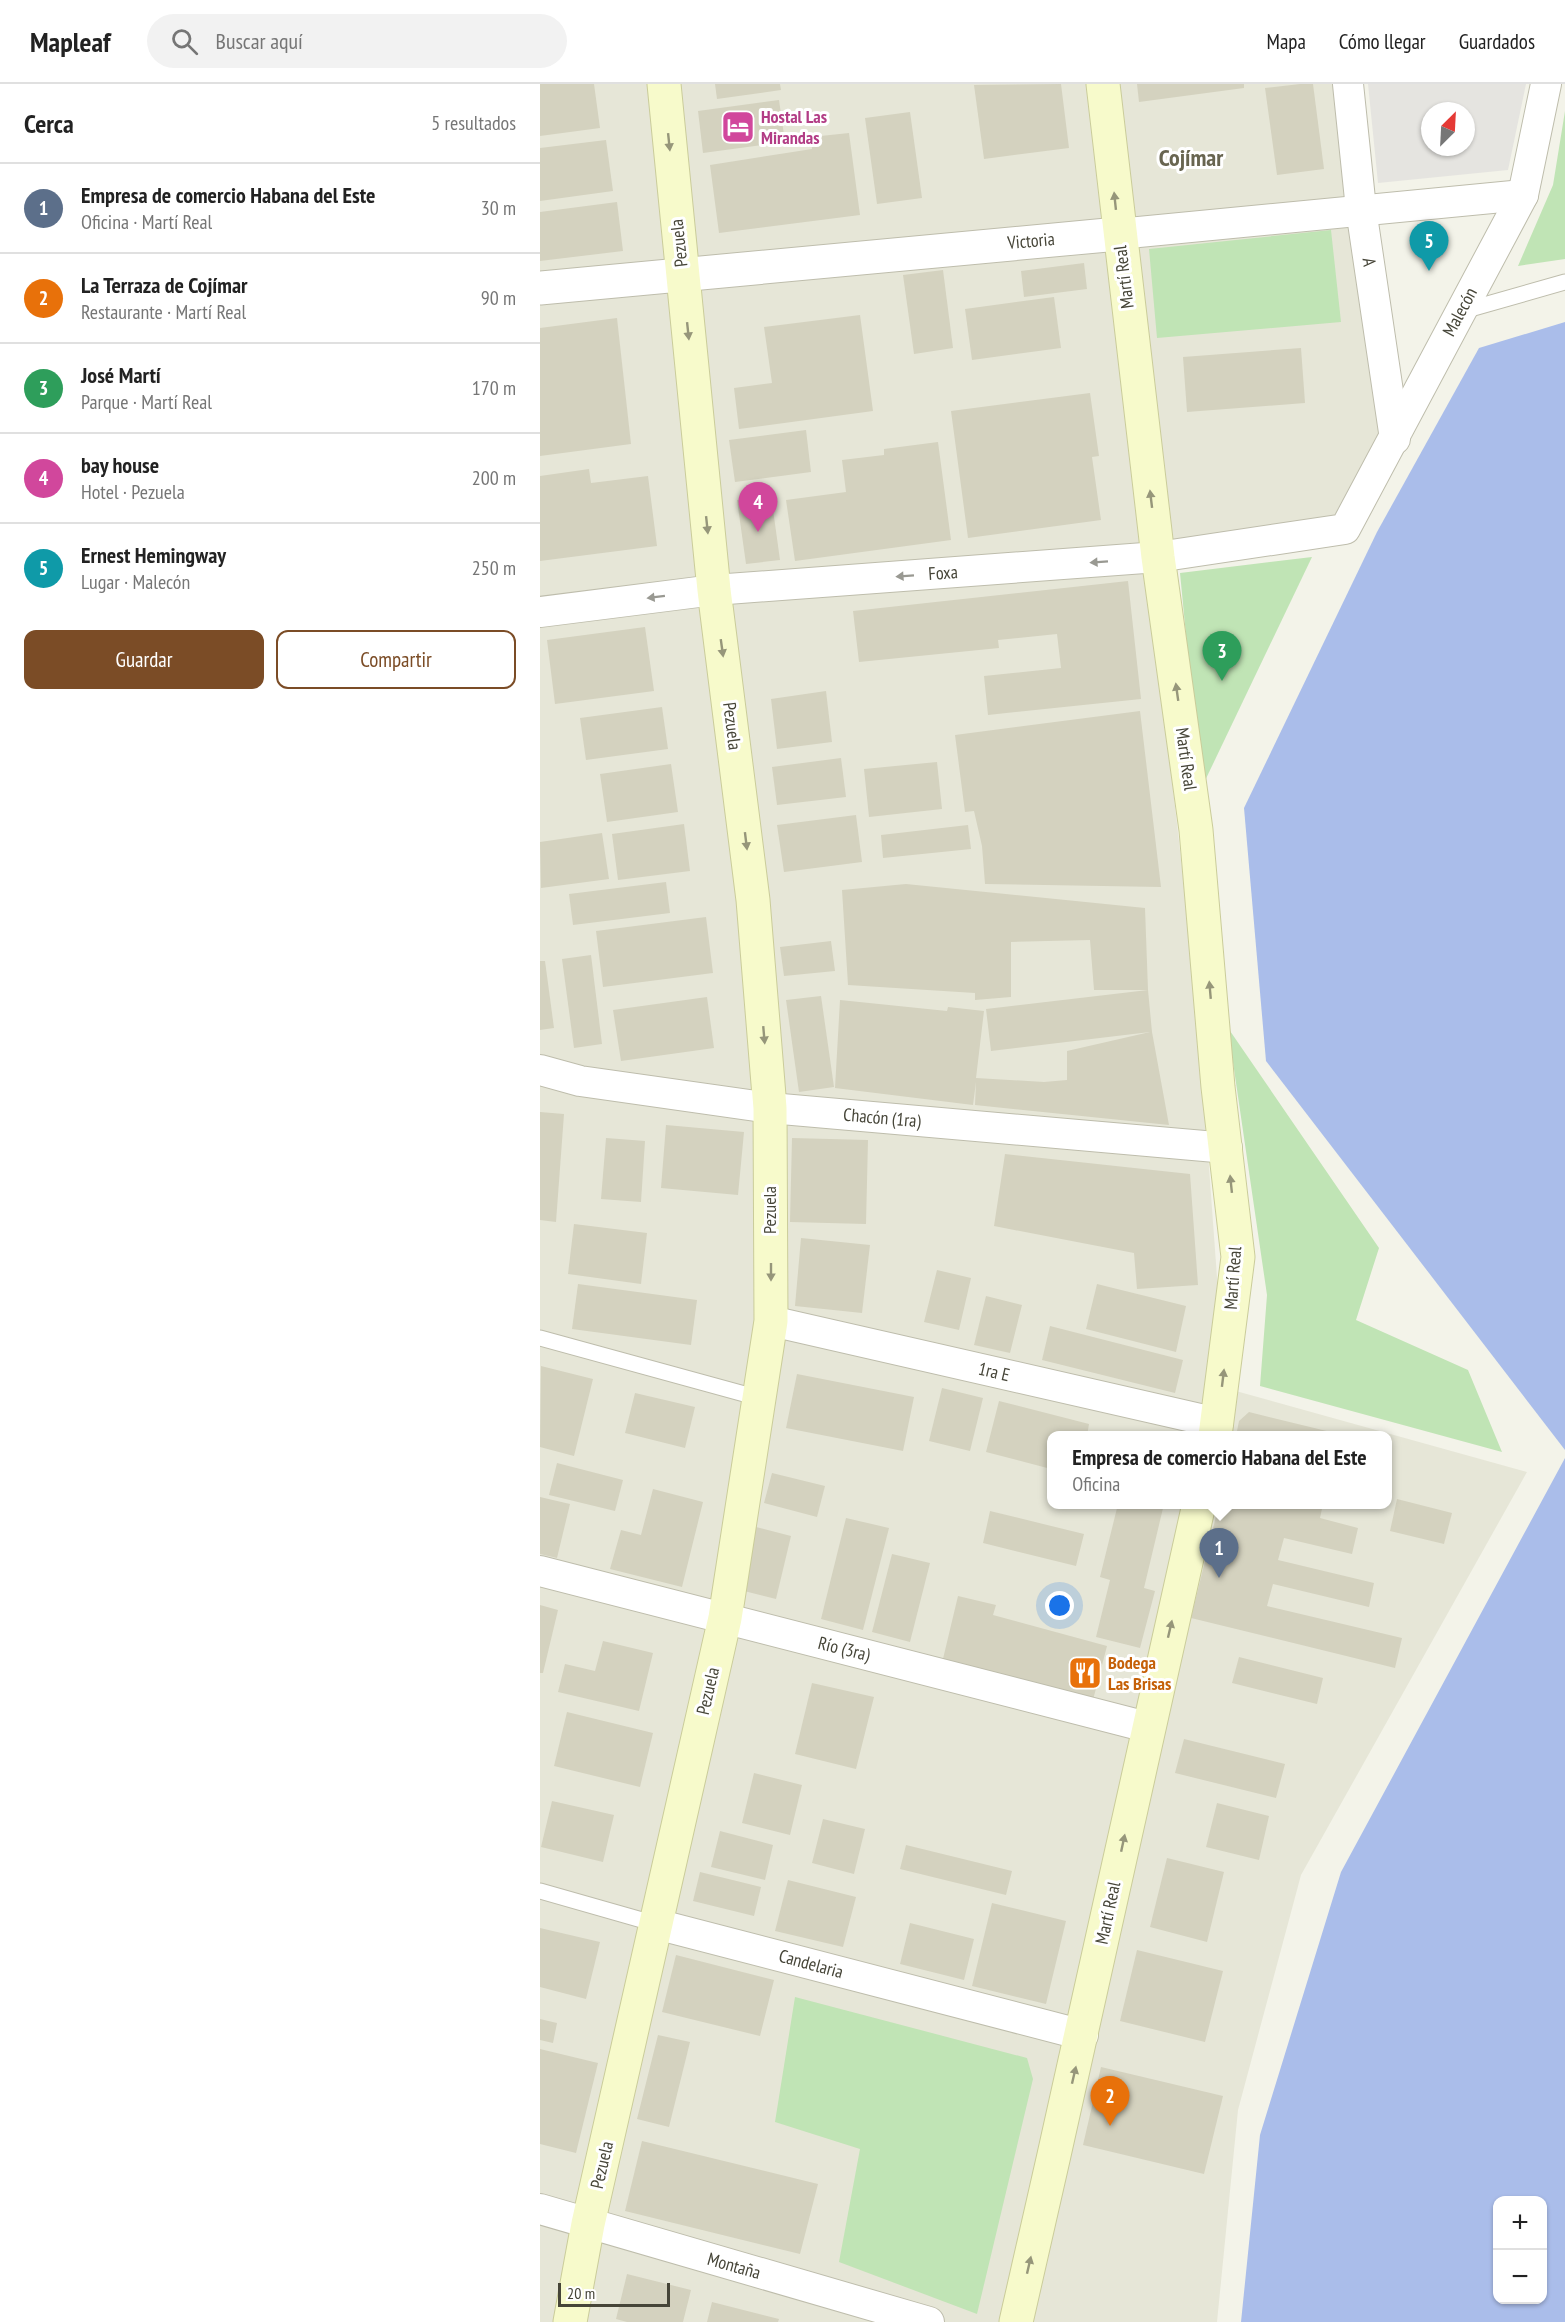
<!DOCTYPE html>
<html lang="es">
<meta charset="utf-8">
<style>
:root{--surface:#fff;--page:#f2f2f2;--text:#222;--muted:#767676;--line:#e0e0e0;--accent:#7b4c26}
body{margin:0;font-family:"PT Sans Narrow",sans-serif;background:var(--page);color:var(--text)}
.controls{position:absolute;right:18px;bottom:18px;display:grid;overflow:hidden;border-radius:12px;box-shadow:0 2px 4px #0004}
.controls button{width:54px;height:54px;display:grid;place-items:center;padding:0;border:0;border-bottom:2px solid var(--line);background:var(--surface);color:var(--text);font:30px sans-serif}
.compass{position:absolute;left:881px;top:18px;width:54px;height:54px;border-radius:50%;background:var(--surface);box-shadow:0 2px 4px #0004;rotate:24deg}
.scale{position:absolute;left:18px;bottom:15px;width:112px;box-sizing:border-box;padding-left:6px;border:3px solid #464538;border-top:0;font-size:16px;line-height:21px;white-space:nowrap;color:#464538;-webkit-text-stroke:4px #fff;paint-order:stroke}
.you{position:absolute;left:520px;top:1522px;width:21px;height:21px;margin:-15px;border:4px solid #fff;border-radius:50%;background:#1a73e8;box-shadow:0 0 0 9px #1a73e833}
.badge{display:grid;place-items:center;width:39px;height:39px;border-radius:50%;background:var(--accent);color:#fff;font-size:20px;font-weight:700}
.pin{position:absolute;translate:-50% -50px;filter:drop-shadow(0 2px 3px #0008)}
.pin::after{content:'';position:absolute;top:32px;width:21px;height:18px;background:inherit;clip-path:polygon(0 0,100% 0,50% 100%)}
.popup{position:absolute;left:507px;top:1347px;width:345px;height:78px;box-sizing:border-box;display:grid;place-content:center;border-radius:12px;background:var(--surface);filter:drop-shadow(0 2px 4px #0005);font-size:20px;white-space:nowrap;color:var(--muted)}
.popup b{font-size:22px;color:var(--text)}
.popup::after{content:'';position:absolute;left:50%;top:100%;margin-left:-12px;border:12px solid transparent;border-top-color:var(--surface)}
.list{margin:0;padding:0;list-style:none}
h2{display:flex;justify-content:space-between;align-items:center;height:78px;margin:0;padding:0 24px;font-size:26px}
h2 small{font-size:20px;font-weight:400;color:var(--muted)}
.list li{display:grid;grid-template-columns:39px 1fr auto;gap:18px;align-items:center;box-sizing:border-box;height:90px;padding:0 24px;border-top:2px solid var(--line)}
.list b{display:block;font-size:22px;white-space:nowrap}
.list p{margin:0;font-size:20px;white-space:nowrap;color:var(--muted)}
.list em{font-size:20px;font-style:normal;color:var(--muted)}
.actions{display:flex;gap:12px;padding:18px 24px}
.actions a{flex:1;padding:14px 0;border:2px solid var(--accent);border-radius:12px;text-align:center;font-size:21px;color:var(--accent)}
.actions .main{background:var(--accent);color:#fff}
.icon{flex:none;width:33px;height:33px;fill:none;stroke:currentColor;stroke-width:2;stroke-linecap:round;stroke-linejoin:round}
.map{position:relative;flex:none;width:1025px;height:2238px;overflow:hidden}
header{display:flex;align-items:center;gap:36px;box-sizing:border-box;height:84px;padding:0 30px;background:var(--surface);border-bottom:2px solid var(--line)}
header strong{font-size:28px}
nav{display:flex;gap:33px;margin-inline-start:auto;font-size:21px}
.search{width:420px;height:54px;background:var(--page);display:flex;align-items:center;gap:15px;box-sizing:border-box;padding:0 21px;border-radius:33px;color:var(--muted);font-size:22px}
main{display:flex}
aside{flex:1;background:var(--surface)}
.map>svg:first-child{display:block}
</style>
<header>
<strong>Mapleaf</strong>
<div class="search"><svg class="icon" aria-label="search" viewBox="0 0 24 24"><circle cx="10" cy="10" r="6"/><path d="M15 15l6 6"/></svg>Buscar aquí</div>
<nav><a>Mapa</a><a>Cómo llegar</a><a>Guardados</a></nav>
</header>
<main>
<aside>
<h2>Cerca<small>5 resultados</small></h2>
<ul class="list">
<li><span class="badge" style="background:#5c6f8a">1</span><div><b>Empresa de comercio Habana del Este</b><p>Oficina · Martí Real</p></div><em>30 m</em></li>
<li><span class="badge" style="background:#e8710a">2</span><div><b>La Terraza de Cojímar</b><p>Restaurante · Martí Real</p></div><em>90 m</em></li>
<li><span class="badge" style="background:#2e9e5b">3</span><div><b>José Martí</b><p>Parque · Martí Real</p></div><em>170 m</em></li>
<li><span class="badge" style="background:#d1479c">4</span><div><b>bay house</b><p>Hotel · Pezuela</p></div><em>200 m</em></li>
<li><span class="badge" style="background:#0f9aa8">5</span><div><b>Ernest Hemingway</b><p>Lugar · Malecón</p></div><em>250 m</em></li>
</ul>
<div class="actions"><a class="main">Guardar</a><a>Compartir</a></div>
</aside>
<div class="map">
<svg width="1025" height="2238" viewBox="0 0 1025 2238">
<rect width="100%" height="100%" fill="#f3f3e9"/>
<path fill="#e6e6d7" fill-rule="evenodd" d="M0 0H806L855 347 808 436 606 466 657 917 685 1304 987 1388 761 1791 698 2026 677 2238H0ZM511 1352H847V1420H511Z"/>
<g fill="#c0e4b5">
<polygon points="1025,27 1025,175 978,182 1013,101"/>
<polygon points="791,146 801,238 617,254 609,165"/>
<polygon points="772,473 661,705 640,489"/>
<polygon points="688,944 839,1164 816,1236 928,1286 962,1368 720,1302 727,1211"/>
<polygon points="255,1913 487,1974 493,1995 437,2230 299,2178 320,2065 235,2038"/>
</g>
<path fill="#e5e4e0" fill-rule="evenodd" d="M828 0H986L968 86 838 99ZM890 27H926V63H890Z"/>
<g fill="#aabdea" fill-rule="evenodd">
<polygon points="1025,238 1025,1366 726,977 704,724 837,448 939,264"/>
<path d="M1025 1374V2238H701L720 2051 801 1788ZM957 2116H1002V2216H957Z"/>
</g>
<g fill="#d4d2bf">
<polygon points="0,0 54,0 60,44 0,52"/>
<polygon points="175,0 240,0 241,6 177,15"/>
<polygon points="521,0 529,64 444,75 434,1"/>
<polygon points="597,0 704,0 704,4 599,18"/>
<polygon points="760,0 773,0 784,85 737,91 725,4"/>
<polygon points="239,16 245,58 163,69 158,27"/>
<polygon points="370,28 382,114 337,120 325,34"/>
<polygon points="309,49 320,131 179,149 170,81 272,65 271,53"/>
<polygon points="66,56 73,107 0,117 0,64"/>
<polygon points="77,118 83,167 0,177 0,128"/>
<polygon points="544,179 547,205 484,213 481,187"/>
<polygon points="403,186 413,264 374,270 363,191"/>
<polygon points="514,213 521,264 432,276 425,225"/>
<polygon points="320,231 333,327 199,345 194,304 232,299 224,243"/>
<polygon points="77,234 91,360 0,372 0,244"/>
<polygon points="761,264 765,319 647,328 643,273"/>
<polygon points="550,309 559,372 552,373 561,436 428,454 411,327"/>
<polygon points="266,346 271,388 195,398 189,356"/>
<polygon points="398,358 411,456 255,477 246,416 306,408 302,376 344,371 344,365"/>
<polygon points="49,385 51,399 108,392 117,462 0,477 0,392"/>
<polygon points="231,411 240,476 206,480 197,416"/>
<polygon points="588,497 601,615 448,631 444,592 521,584 517,550 458,556 459,564 319,578 313,527"/>
<polygon points="105,543 114,607 15,620 7,556"/>
<polygon points="286,607 292,658 237,665 231,615"/>
<polygon points="122,623 128,665 46,676 40,634"/>
<polygon points="600,627 621,803 445,800 442,762 434,727 425,728 415,651"/>
<polygon points="301,674 306,713 237,721 232,683"/>
<polygon points="397,678 402,725 329,733 324,685"/>
<polygon points="131,680 138,728 67,738 60,690"/>
<polygon points="316,731 322,778 244,788 237,741"/>
<polygon points="144,740 150,787 78,796 72,750"/>
<polygon points="428,741 431,765 343,774 341,751"/>
<polygon points="62,749 69,795 1,804 0,758"/>
<polygon points="126,798 130,829 33,841 29,810"/>
<polygon points="366,800 605,824 608,906 554,906 550,856 471,858 471,913 435,916 435,909 308,901 302,806"/>
<polygon points="166,833 173,889 63,903 56,847"/>
<polygon points="291,857 295,887 244,892 240,863"/>
<polygon points="51,871 62,960 34,964 22,875"/>
<polygon points="0,877 5,877 14,944 0,946"/>
<polygon points="608,906 612,948 629,1041 435,1021 436,998 433,1021 295,1004 300,916 407,927 408,923 444,927 436,994 504,998 527,996 527,967 610,948 451,967 446,925"/>
<polygon points="281,912 294,1003 259,1008 246,916"/>
<polygon points="167,913 174,964 81,977 73,926"/>
<polygon points="0,1028 24,1030 16,1138 0,1136"/>
<polygon points="126,1041 204,1048 198,1111 121,1104"/>
<polygon points="66,1054 105,1057 101,1118 61,1115"/>
<polygon points="252,1054 328,1056 326,1140 250,1138"/>
<polygon points="465,1070 650,1090 658,1201 597,1205 594,1169 454,1142"/>
<polygon points="34,1140 107,1149 101,1200 28,1190"/>
<polygon points="261,1154 330,1161 322,1229 255,1222"/>
<polygon points="397,1186 431,1194 419,1246 384,1238"/>
<polygon points="38,1200 157,1216 151,1261 32,1245"/>
<polygon points="557,1200 646,1222 636,1268 546,1245"/>
<polygon points="446,1212 482,1221 470,1269 434,1261"/>
<polygon points="510,1242 643,1276 635,1309 502,1276"/>
<polygon points="1,1282 53,1295 34,1372 0,1363"/>
<polygon points="257,1290 374,1313 363,1367 246,1344"/>
<polygon points="402,1304 443,1314 430,1367 389,1357"/>
<polygon points="95,1309 155,1323 145,1364 85,1349"/>
<polygon points="459,1317 549,1340 547,1352 511,1352 511,1385 446,1368"/>
<polygon points="709,1328 803,1351 803,1352 696,1352 699,1337"/>
<polygon points="17,1379 83,1396 75,1427 9,1411"/>
<polygon points="232,1389 285,1402 277,1433 224,1419"/>
<polygon points="113,1405 163,1418 142,1503 70,1485 81,1446 101,1451"/>
<polygon points="0,1413 30,1420 17,1474 0,1470"/>
<polygon points="857,1415 912,1429 904,1460 850,1447"/>
<polygon points="578,1420 624,1420 604,1504 615,1507 600,1564 556,1553 570,1496 560,1493"/>
<polygon points="679,1420 783,1420 780,1434 818,1444 812,1470 744,1454 738,1476 834,1499 829,1523 733,1500 727,1522 862,1554 855,1584 651,1534"/>
<polygon points="450,1427 544,1450 536,1482 443,1459"/>
<polygon points="306,1434 349,1444 323,1546 281,1535"/>
<polygon points="216,1443 251,1452 236,1515 200,1506"/>
<polygon points="352,1470 390,1479 370,1558 332,1548"/>
<polygon points="418,1512 456,1521 453,1531 567,1562 553,1616 402,1579"/>
<polygon points="0,1521 18,1526 3,1589 0,1589"/>
<polygon points="63,1557 113,1569 99,1627 18,1608 25,1580 55,1587"/>
<polygon points="699,1573 783,1594 777,1620 692,1599"/>
<polygon points="272,1599 334,1613 316,1685 255,1670"/>
<polygon points="27,1628 113,1649 100,1703 14,1682"/>
<polygon points="644,1655 745,1680 736,1714 635,1689"/>
<polygon points="214,1689 262,1701 250,1751 202,1739"/>
<polygon points="12,1717 74,1731 63,1778 1,1763"/>
<polygon points="677,1719 729,1732 719,1776 666,1763"/>
<polygon points="283,1735 325,1745 314,1790 272,1779"/>
<polygon points="180,1747 233,1761 225,1796 171,1783"/>
<polygon points="366,1761 472,1787 466,1811 360,1785"/>
<polygon points="627,1774 684,1788 667,1858 610,1843"/>
<polygon points="160,1788 221,1803 214,1832 153,1817"/>
<polygon points="248,1796 316,1813 303,1863 235,1847"/>
<polygon points="452,1819 526,1837 506,1920 432,1902"/>
<polygon points="370,1839 434,1855 424,1896 360,1880"/>
<polygon points="0,1844 60,1858 46,1915 0,1903"/>
<polygon points="597,1866 683,1887 665,1958 580,1937"/>
<polygon points="136,1871 234,1896 220,1952 122,1928"/>
<polygon points="0,1935 17,1939 13,1959 0,1956"/>
<polygon points="118,1951 150,1958 129,2043 97,2035"/>
<polygon points="0,1965 58,1979 36,2069 0,2060"/>
<polygon points="561,1983 683,2012 664,2090 543,2061"/>
<polygon points="102,2057 278,2100 260,2170 85,2127"/>
<polygon points="87,2190 151,2206 143,2238 87,2238 76,2235"/>
<polygon points="172,2218 239,2235 238,2238 167,2238"/>
</g>
<g fill="none" stroke-linecap="round" stroke-linejoin="round">
<defs>
<g id="service">
<polyline points="923,227 1025,198"/>
<polyline points="0,1254 219,1314"/>
<polyline points="0,1807 116,1840"/>
</g>
<g id="minor">
<polyline points="808,0 821,125 855,355"/>
<polyline points="578,150 983,111"/>
<polyline points="0,528 174,506 618,473 805,445 983,111 1006,0"/>
<polyline points="0,986 40,997 230,1024 687,1064"/>
<polyline points="231,1237 678,1339"/>
<polyline points="0,1487 607,1643"/>
<polyline points="116,1840 543,1951"/>
<polyline points="0,2125 389,2238"/>
</g>
<polyline id="tertiary" points="0,204 578,150"/>
<g id="secondary">
<polyline points="563,0 618,473 656,746 678,1003 698,1173 675,1352"/>
<polyline points="30,2238 48,2140 185,1534 231,1237 230,1024 213,816 174,506 124,0"/>
<path d="M476 2238C539 1966 596 1693 659 1420"/>
</g>
</defs>
<use href="#service" stroke="#bebdac" stroke-width="17"/>
<use href="#minor" stroke="#bebdac" stroke-width="32"/>
<use href="#tertiary" stroke="#bebdac" stroke-width="35"/>
<use href="#secondary" stroke="#cacc9a" stroke-width="35"/>
<use href="#service" stroke="#fff" stroke-width="15"/>
<use href="#minor" stroke="#fff" stroke-width="30"/>
<use href="#tertiary" stroke="#fff" stroke-width="33"/>
<use href="#secondary" stroke="#f7facb" stroke-width="33"/>
</g>
<defs><path id="oneway-solid" d="M-6-.8H1V-3.2L6.5 0L1 3.2V.8H-6Z" transform="scale(1.5)"/></defs>
<g fill="#96967a">
<use href="#oneway-solid" transform="translate(129 58) rotate(84)"/>
<use href="#oneway-solid" transform="translate(575 117) rotate(-96)"/>
<use href="#oneway-solid" transform="translate(148 247) rotate(84)"/>
<use href="#oneway-solid" transform="translate(611 415) rotate(-97)"/>
<use href="#oneway-solid" transform="translate(167 441) rotate(84)"/>
<use href="#oneway-solid" transform="translate(182 564) rotate(82)"/>
<use href="#oneway-solid" transform="translate(637 608) rotate(-98)"/>
<use href="#oneway-solid" transform="translate(206 757) rotate(83)"/>
<use href="#oneway-solid" transform="translate(670 906) rotate(-95)"/>
<use href="#oneway-solid" transform="translate(224 951) rotate(85)"/>
<use href="#oneway-solid" transform="translate(691 1100) rotate(-96)"/>
<use href="#oneway-solid" transform="translate(231 1188) rotate(90)"/>
<use href="#oneway-solid" transform="translate(683 1294) rotate(-83)"/>
<use href="#oneway-solid" transform="translate(630 1545) rotate(-77)"/>
<use href="#oneway-solid" transform="translate(583 1759) rotate(-78)"/>
<use href="#oneway-solid" transform="translate(534 1991) rotate(-77)"/>
<use href="#oneway-solid" transform="translate(489 2181) rotate(-77)"/>
</g>
<g fill="#999992">
<use href="#oneway-solid" transform="translate(559 478) rotate(176)"/>
<use href="#oneway-solid" transform="translate(365 492) rotate(176)"/>
<use href="#oneway-solid" transform="translate(116 513) rotate(173)"/>
</g>
<defs>
<symbol id="hotel-square" viewBox="-11 -11 22 22"><rect x="-9" y="-9" width="18" height="18" rx="4" fill="#d1479c" stroke="#fff"/><path d="M-6-4.5h1.5V1H6V5H4.5V3h-9V5H-6ZM-4 0a1.8 1.8 0 1 1 3.6 0ZM.5 0V-2.5h3Q6-2.5 6 0Z" fill="#fff"/></symbol>
<symbol id="restaurant-square" viewBox="-11 -11 22 22"><rect x="-9" y="-9" width="18" height="18" rx="4" fill="#e8710a" stroke="#fff"/><path d="M-5-6h1v4h1v-4h1v4h1v-4h1v5L-1.5 .5V6h-2V.5L-5-1ZM5-6V6H3V1.5H1.5Q1.5-4 5-6Z" fill="#fff"/></symbol>
</defs>
<g fill-rule="evenodd">
<use href="#hotel-square" x="179" y="24" width="38" height="38"/>
<use href="#restaurant-square" x="526" y="1570" width="38" height="38"/>
</g>
<g text-anchor="middle" stroke-width="6" stroke-linejoin="round" paint-order="stroke">
<g font-size="18" font-weight="bold" fill="#b23c85" stroke="#fff" text-anchor="start">
<text x="221" y="39">Hostal Las<tspan x="221" dy="21">Mirandas</tspan></text>
</g>
<g font-size="18" fill="#464538" stroke="#fff">
<text transform="translate(491 157) rotate(-5)" y="6">Victoria</text>
<text transform="translate(139 159) rotate(-96)" y="6">Pezuela</text>
<text transform="translate(829 178) rotate(82)" y="6">A</text>
<text transform="translate(584 193) rotate(-97)" y="6">Martí Real</text>
<text transform="translate(920 228) rotate(-62)" y="6">Malecón</text>
<text transform="translate(403 489) rotate(-4)" y="6">Foxa</text>
<text transform="translate(192 642) rotate(83)" y="6">Pezuela</text>
<text transform="translate(646 675) rotate(82)" y="6">Martí Real</text>
<text transform="translate(342 1034) rotate(5)" y="6">Chacón (1ra)</text>
<text transform="translate(230 1126) rotate(-90)" y="6">Pezuela</text>
<text transform="translate(693 1194) rotate(-86)" y="6">Martí Real</text>
<text transform="translate(454 1288) rotate(13)" y="6">1ra E</text>
<text transform="translate(304 1565) rotate(14)" y="6">Río (3ra)</text>
<text transform="translate(168 1607) rotate(-77)" y="6">Pezuela</text>
<text transform="translate(568 1829) rotate(-78)" y="6">Martí Real</text>
<text transform="translate(271 1880) rotate(15)" y="6">Candelaria</text>
<text transform="translate(62 2081) rotate(-77)" y="6">Pezuela</text>
<text transform="translate(194 2182) rotate(16)" y="6">Montaña</text>
</g>
<g font-size="18" font-weight="bold" fill="#c56008" stroke="#fff" text-anchor="start">
<text x="568" y="1585">Bodega<tspan x="568" dy="21">Las Brisas</tspan></text>
</g>
<g font-size="24" font-weight="bold" fill="#686550" stroke="#fff">
<text x="651" y="82">Cojímar</text>
</g>
</g>
</svg>
<div class="controls">
<button>+</button>
<button>−</button>
</div>
<svg class="compass" viewBox="-18 -18 36 36"><path d="M0-13l5 13h-10z" fill="#e53935"/><path d="M0 13l5-13h-10z" fill="#767676"/></svg>
<div class="scale">20 m</div>
<div class="you"></div>
<div class="pin badge" style="left:679px;top:1494px;background:#5c6f8a">1</div>
<div class="popup"><b>Empresa de comercio Habana del Este</b>Oficina</div>
<div class="pin badge" style="left:570px;top:2042px;background:#e8710a">2</div>
<div class="pin badge" style="left:682px;top:597px;background:#2e9e5b">3</div>
<div class="pin badge" style="left:218px;top:448px;background:#d1479c">4</div>
<div class="pin badge" style="left:889px;top:187px;background:#0f9aa8">5</div>
</div>
</main>
